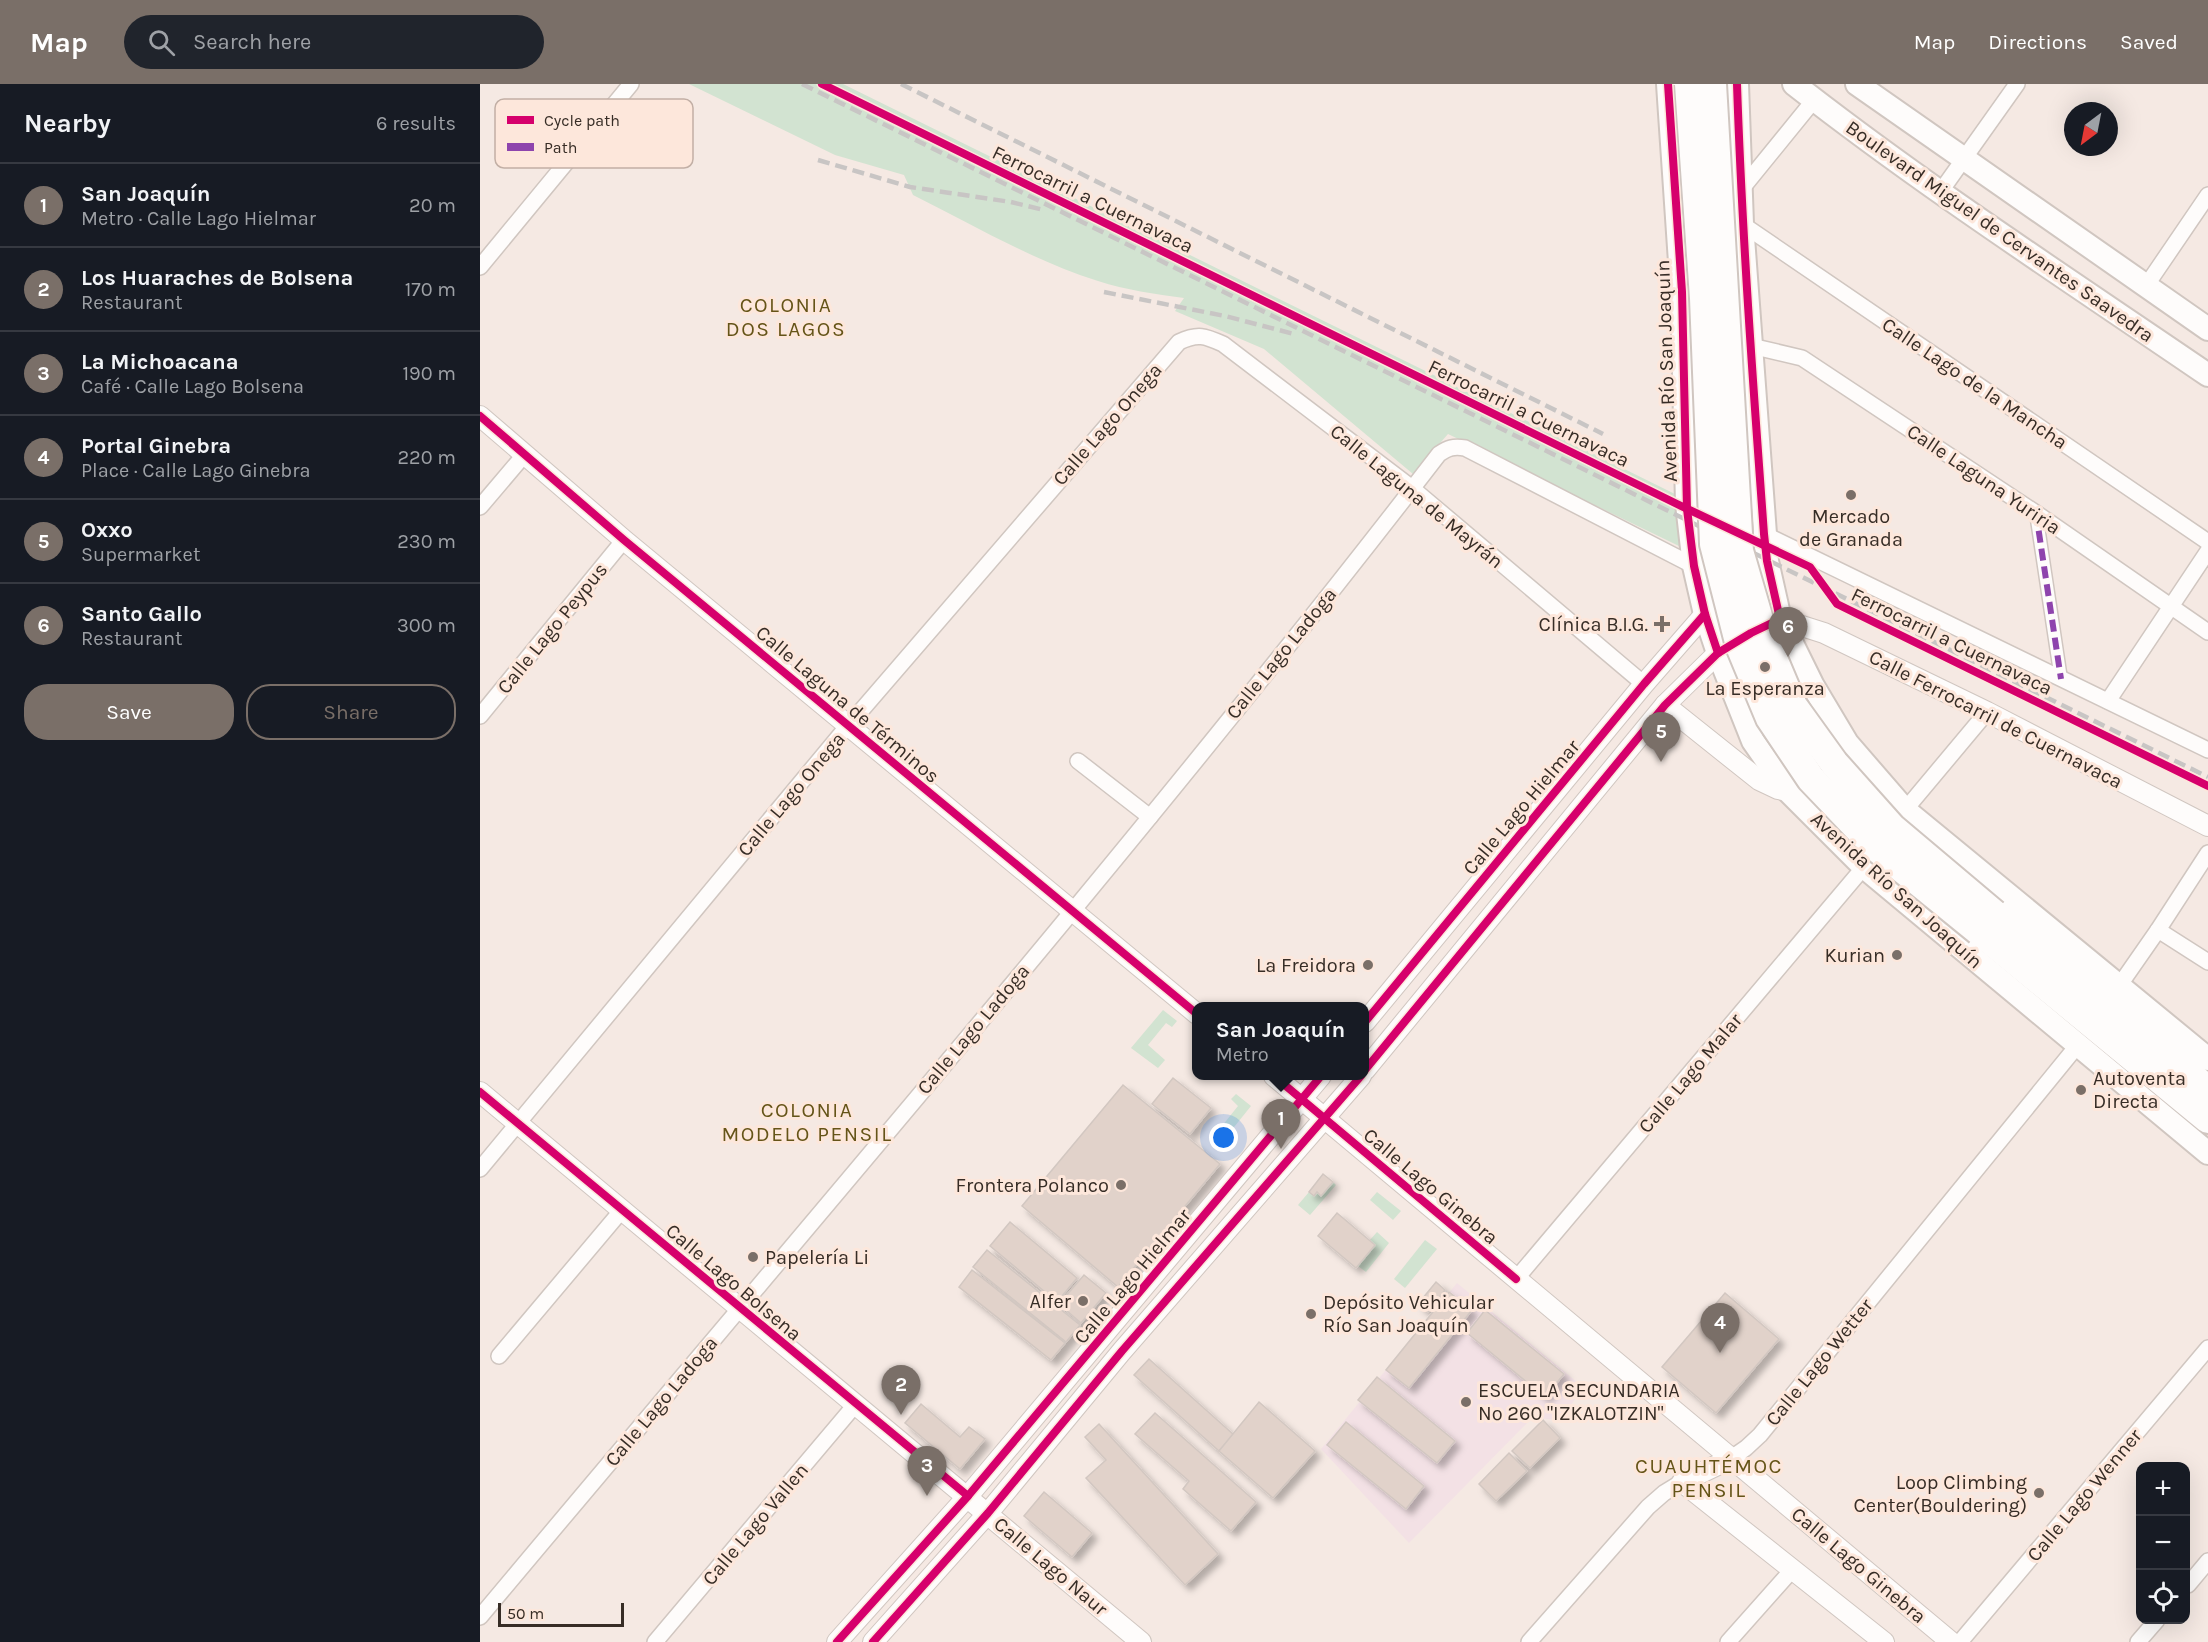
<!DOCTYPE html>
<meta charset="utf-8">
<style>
:root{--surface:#171b24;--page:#20242c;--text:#f1f3f6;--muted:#9ea1a6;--line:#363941;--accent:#7a6f68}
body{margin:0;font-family:Karla,sans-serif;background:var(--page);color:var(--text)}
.controls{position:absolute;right:18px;bottom:18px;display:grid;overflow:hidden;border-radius:12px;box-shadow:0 6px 24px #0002}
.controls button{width:54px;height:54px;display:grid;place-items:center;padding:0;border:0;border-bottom:2px solid var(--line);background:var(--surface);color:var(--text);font:30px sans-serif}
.compass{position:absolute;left:1584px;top:18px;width:54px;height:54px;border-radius:50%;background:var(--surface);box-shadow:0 6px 24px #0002;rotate:212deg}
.scale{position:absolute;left:18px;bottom:15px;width:126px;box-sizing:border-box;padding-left:6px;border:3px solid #372d26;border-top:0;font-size:16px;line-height:21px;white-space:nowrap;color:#372d26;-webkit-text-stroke:4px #fde7db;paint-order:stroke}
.you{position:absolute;left:744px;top:1054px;width:21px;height:21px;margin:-15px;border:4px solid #fff;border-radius:50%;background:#1a73e8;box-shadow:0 0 0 9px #1a73e833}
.badge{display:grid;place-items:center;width:39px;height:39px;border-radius:50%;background:var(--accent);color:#fff;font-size:20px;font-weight:700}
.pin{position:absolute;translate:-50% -50px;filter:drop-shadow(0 2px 3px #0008)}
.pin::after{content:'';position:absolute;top:32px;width:21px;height:18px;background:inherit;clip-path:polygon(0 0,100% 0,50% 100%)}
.popup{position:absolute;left:712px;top:918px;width:177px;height:78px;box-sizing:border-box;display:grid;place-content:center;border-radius:12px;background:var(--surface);filter:drop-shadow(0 2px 4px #0005);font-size:20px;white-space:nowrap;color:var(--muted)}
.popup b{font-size:22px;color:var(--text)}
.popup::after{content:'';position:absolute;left:50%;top:100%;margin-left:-12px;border:12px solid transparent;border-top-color:var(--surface)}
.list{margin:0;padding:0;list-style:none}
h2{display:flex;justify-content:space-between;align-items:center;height:78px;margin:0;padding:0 24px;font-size:26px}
h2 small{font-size:20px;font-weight:400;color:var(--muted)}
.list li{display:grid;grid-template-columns:39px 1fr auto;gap:18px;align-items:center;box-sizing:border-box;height:84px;padding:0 24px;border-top:2px solid var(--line)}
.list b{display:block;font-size:22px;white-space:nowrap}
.list p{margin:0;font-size:20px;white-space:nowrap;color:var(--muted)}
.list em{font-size:20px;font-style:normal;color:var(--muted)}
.actions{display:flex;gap:12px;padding:18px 24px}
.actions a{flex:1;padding:14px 0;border:2px solid var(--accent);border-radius:24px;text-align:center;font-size:21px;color:var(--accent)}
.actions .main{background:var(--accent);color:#fff}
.icon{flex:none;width:33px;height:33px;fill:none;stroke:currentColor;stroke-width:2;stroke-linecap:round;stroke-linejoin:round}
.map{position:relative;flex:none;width:1728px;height:1558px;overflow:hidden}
header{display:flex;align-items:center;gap:36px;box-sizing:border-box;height:84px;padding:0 30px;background:var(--accent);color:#fff}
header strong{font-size:28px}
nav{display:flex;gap:33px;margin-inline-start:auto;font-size:21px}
.search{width:420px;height:54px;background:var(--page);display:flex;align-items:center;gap:15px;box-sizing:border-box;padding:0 21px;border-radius:33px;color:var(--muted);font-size:22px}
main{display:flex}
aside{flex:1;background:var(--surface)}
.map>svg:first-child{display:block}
</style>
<header>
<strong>Map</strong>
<div class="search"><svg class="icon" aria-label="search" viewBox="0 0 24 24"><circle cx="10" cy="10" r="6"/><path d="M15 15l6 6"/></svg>Search here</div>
<nav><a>Map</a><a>Directions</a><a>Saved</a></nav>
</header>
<main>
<aside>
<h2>Nearby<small>6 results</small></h2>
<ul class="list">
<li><span class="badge">1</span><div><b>San Joaquín</b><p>Metro · Calle Lago Hielmar</p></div><em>20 m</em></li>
<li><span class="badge">2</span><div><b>Los Huaraches de Bolsena</b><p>Restaurant</p></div><em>170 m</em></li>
<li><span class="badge">3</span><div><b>La Michoacana</b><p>Café · Calle Lago Bolsena</p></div><em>190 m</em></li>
<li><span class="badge">4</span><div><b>Portal Ginebra</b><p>Place · Calle Lago Ginebra</p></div><em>220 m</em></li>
<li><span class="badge">5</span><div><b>Oxxo</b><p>Supermarket</p></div><em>230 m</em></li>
<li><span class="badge">6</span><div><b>Santo Gallo</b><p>Restaurant</p></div><em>300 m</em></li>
</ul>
<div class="actions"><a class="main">Save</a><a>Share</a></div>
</aside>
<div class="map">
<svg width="1728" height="1558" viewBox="0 0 1728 1558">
<defs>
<filter id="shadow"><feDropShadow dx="5.5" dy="5.5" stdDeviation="3" flood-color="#0004"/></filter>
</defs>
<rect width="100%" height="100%" fill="#f5e9e3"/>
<polygon fill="#f3e1e5" points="977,1199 1103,1303 1081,1336 1052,1334 929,1459 841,1365"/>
<g fill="#d2e3d1">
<path d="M209 0H363L1199 412 1201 463 968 350 933 390 784 265 695 227 704 214C675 210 646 206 618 197 554 177 493 141 433 111L424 91 355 71Z"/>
<polygon points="683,926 697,937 692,943 686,939 668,961 685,976 678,984 651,964"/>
<polygon points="756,1010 771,1022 742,1058 734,1052 758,1022 751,1015"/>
<polygon points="853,1098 856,1101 830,1131 818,1121 829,1108 834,1112"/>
<polygon points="897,1108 921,1127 913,1136 890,1116"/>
<polygon points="897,1148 909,1159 886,1188 878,1182 895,1161 890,1156"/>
<polygon points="945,1156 957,1165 925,1204 914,1195"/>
</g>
<g fill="#e1d2ca" stroke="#d2c7c1" stroke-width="1.5" filter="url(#shadow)">
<polygon points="693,994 731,1024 710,1050 672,1020"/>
<polygon points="643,1001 740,1080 638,1203 542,1122"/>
<polygon points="843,1090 853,1098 841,1112 837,1108 834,1112 829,1108"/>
<polygon points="857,1129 895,1161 876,1184 838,1152"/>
<polygon points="530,1138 597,1194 577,1218 510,1162"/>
<polygon points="507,1166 600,1241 586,1258 493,1183"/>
<polygon points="492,1186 585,1259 571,1276 479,1203"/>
<polygon points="604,1191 626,1209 601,1239 579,1220"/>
<polygon points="956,1198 965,1206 948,1228 938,1220"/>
<polygon points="969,1208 992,1226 929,1304 906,1286"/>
<polygon points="1245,1209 1299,1255 1236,1329 1182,1283"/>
<polygon points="1005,1226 1084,1290 1065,1313 987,1249"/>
<polygon points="669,1275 754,1351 739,1367 654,1291"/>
<polygon points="897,1293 975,1357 957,1379 878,1316"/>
<polygon points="779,1318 835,1367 793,1414 739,1367"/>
<polygon points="441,1320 480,1353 489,1343 505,1355 480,1385 425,1339"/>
<polygon points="675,1329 776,1418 751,1447 703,1405 709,1397 655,1350"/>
<polygon points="1063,1336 1080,1354 1050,1384 1032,1367"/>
<polygon points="866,1338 944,1402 926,1425 847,1361"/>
<polygon points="619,1340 738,1470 705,1501 606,1394 626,1376 605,1353"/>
<polygon points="1029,1369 1047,1387 1016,1417 999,1400"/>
<polygon points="564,1408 612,1449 592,1473 544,1432"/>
</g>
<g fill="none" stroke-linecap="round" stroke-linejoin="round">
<defs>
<polyline id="pedestrian" points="1556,429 1581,595"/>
<g id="minor">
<polyline points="1260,107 1334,16"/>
<polyline points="1461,107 1537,0"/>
<polyline points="1262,140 1728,458"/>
<polyline points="0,183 151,0"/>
<polyline points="1666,202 1728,111"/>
<polyline points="1271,262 1322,274 1556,429 1728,548"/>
<polyline points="0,423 45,370"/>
<polyline points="1284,450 1728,666"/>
<polyline points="1628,617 1728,467"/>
<polyline points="0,632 144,456"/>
<polyline points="598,677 670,733"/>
<polyline points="1425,726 1507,628"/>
<polyline points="1678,846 1728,878"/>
<polyline points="1639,902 1678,846 1728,769"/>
<path d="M0 1085 361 650 699 258C718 249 725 252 743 260L932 404 1164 600"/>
<polyline points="1036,1195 1384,783"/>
<polyline points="19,1272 142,1126"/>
<polyline points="1250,1375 1266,1364 1280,1351 1597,962"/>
<polyline points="1708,1501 1728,1477"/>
<path d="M0 1533C322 1148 652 768 959 370 968 364 973 362 985 364L1214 482"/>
<polyline points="175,1558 375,1321"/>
<polyline points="1049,1558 1168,1423 1184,1409 1202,1398"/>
<polyline points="1248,1558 1312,1486"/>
<polyline points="1480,1558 1728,1264"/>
<polyline points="1658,1558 1677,1536"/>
</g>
<g id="tertiary">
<polyline points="0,332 144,456 717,930"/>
<polyline points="1291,540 1300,535 1344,549 1507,628 1728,742"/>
<polyline points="1185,621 1279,696 1298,705 1308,707"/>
<polyline points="885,938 1164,600 1225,530"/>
<polyline points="885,986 1185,621 1238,569 1249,562"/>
<polyline points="794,992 1471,1558"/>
<polyline points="0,1008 661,1558"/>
<polyline points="1250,1375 1202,1398 1404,1558"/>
<polyline points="357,1558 488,1412 841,992"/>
<polyline points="393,1558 508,1429 642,1267 881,992"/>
</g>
<g id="secondary">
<polyline points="1188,0 1202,208 1207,420 1214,482 1225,530 1238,569 1273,657 1308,707 1384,783 1728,1069"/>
<polyline points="1257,0 1262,140 1287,477 1300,535 1333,602 1367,659 1425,726 1728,975"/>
<path d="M1314 0C1447 104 1589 196 1728 291"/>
<polyline points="1377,0 1728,245"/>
</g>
<g id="motorway">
<polyline points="1514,830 1728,1006"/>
<polyline points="1499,847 1728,1035"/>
</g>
</defs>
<use href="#pedestrian" stroke="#d0c6c0" stroke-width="15"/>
<use href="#minor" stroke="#d0c6c0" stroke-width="18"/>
<use href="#tertiary" stroke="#d0c6c0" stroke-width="22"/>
<use href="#secondary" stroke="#d0c6c0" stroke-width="26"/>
<use href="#motorway" stroke="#d0c6c0" stroke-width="32"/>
<use href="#pedestrian" stroke="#fefcfb" stroke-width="12"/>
<use href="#minor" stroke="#fefcfb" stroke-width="15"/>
<use href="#tertiary" stroke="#fefcfb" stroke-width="20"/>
<use href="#secondary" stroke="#fefcfb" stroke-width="22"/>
<use href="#motorway" stroke="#fefcfb" stroke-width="28"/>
<g stroke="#c8c5c4" stroke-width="4.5" stroke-dasharray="12 6" stroke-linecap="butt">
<polyline points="322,0 1728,693"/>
<polyline points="421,0 1123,350"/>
<polyline points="338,76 430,103 531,118 564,126"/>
<polyline points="624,208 745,232 814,250"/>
</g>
<defs>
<g id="motorway-bridge">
<polyline points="1209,0 1224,214 1234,460 1260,562 1290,634 1331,695 1397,764 1499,847"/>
<polyline points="1232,0 1259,467 1284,553 1313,622 1354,679 1412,744 1514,830"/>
</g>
</defs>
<use href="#motorway-bridge" stroke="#d0c6c0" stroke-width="32" stroke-linecap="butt"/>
<use href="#motorway-bridge" stroke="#fefcfb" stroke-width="28"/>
<polyline stroke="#8e44ad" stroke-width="6" stroke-dasharray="12 6" stroke-linecap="butt" points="1556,429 1581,595"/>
<defs>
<g id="cycleway">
<polyline points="342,0 1197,420 1330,483 1357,520 1728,702"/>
<polyline points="1188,0 1202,208 1207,425 1214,482 1225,530 1238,569"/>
<polyline points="0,332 144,456 717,930"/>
<polyline points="885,938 1164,600 1225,530"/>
<path d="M885 986 1185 621 1238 569 1271 549 1300 535 1287 477 1284 450C1273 300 1262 150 1257 0"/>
<polyline points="794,992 1036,1195"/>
<polyline points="0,1008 488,1412"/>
<polyline points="357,1558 488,1412 841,992"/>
<polyline points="393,1558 508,1429 642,1267 881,992"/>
</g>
</defs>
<use href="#cycleway" stroke="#fde7db" stroke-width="11"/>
<use href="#cycleway" stroke="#d6006c" stroke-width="8"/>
</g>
<g fill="#7a6f68" stroke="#fde7db" stroke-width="2">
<circle cx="1371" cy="411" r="6"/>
<path d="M1179 531h6v6h6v6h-6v6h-6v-6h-6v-6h6z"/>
<circle cx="1285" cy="583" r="6"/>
<circle cx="1417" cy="871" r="6"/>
<circle cx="888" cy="881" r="6"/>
<circle cx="1601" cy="1006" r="6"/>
<circle cx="641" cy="1101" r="6"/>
<circle cx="273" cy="1173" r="6"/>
<circle cx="603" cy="1217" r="6"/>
<circle cx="831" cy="1230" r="6"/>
<circle cx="986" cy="1318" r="6"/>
<circle cx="1559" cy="1409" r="6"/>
</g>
<g text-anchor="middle" stroke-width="6" stroke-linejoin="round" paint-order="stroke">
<g font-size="20" fill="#372d26" stroke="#fde7db">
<text transform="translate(613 115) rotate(26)" y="7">Ferrocarril a Cuernavaca</text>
<text transform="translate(1520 147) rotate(35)" y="7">Boulevard Miguel de Cervantes Saavedra</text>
<text transform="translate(1186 287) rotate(-92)" y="7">Avenida Río San Joaquín</text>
<text transform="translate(1495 299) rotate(34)" y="7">Calle Lago de la Mancha</text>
<text transform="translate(1049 329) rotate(26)" y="7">Ferrocarril a Cuernavaca</text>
<text transform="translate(627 340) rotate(-49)" y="7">Calle Lago Onega</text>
<text transform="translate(1504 395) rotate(34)" y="7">Calle Laguna Yuriria</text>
<text transform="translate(937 412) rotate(39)" y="7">Calle Laguna de Mayrán</text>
<text transform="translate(72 544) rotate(-51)" y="7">Calle Lago Peypus</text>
<text transform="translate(1472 557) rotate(26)" y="7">Ferrocarril a Cuernavaca</text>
<text transform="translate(801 569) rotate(-51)" y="7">Calle Lago Ladoga</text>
<text transform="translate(368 620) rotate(40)" y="7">Calle Laguna de Términos</text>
<text transform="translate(1516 635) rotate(27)" y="7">Calle Ferrocarril de Cuernavaca</text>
<text transform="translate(311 710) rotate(-50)" y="7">Calle Lago Onega</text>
<text transform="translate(1041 723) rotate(-50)" y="7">Calle Lago Hielmar</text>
<text transform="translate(1417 806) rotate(42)" y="7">Avenida Río San Joaquín</text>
<text transform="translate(493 945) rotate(-50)" y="7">Calle Lago Ladoga</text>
<text transform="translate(1210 989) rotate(-50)" y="7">Calle Lago Malar</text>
<text transform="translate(951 1102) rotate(40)" y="7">Calle Lago Ginebra</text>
<text transform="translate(652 1192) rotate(-50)" y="7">Calle Lago Hielmar</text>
<text transform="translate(254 1198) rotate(40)" y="7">Calle Lago Bolsena</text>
<text transform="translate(1339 1278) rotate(-51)" y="7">Calle Lago Wetter</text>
<text transform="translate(181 1317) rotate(-50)" y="7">Calle Lago Ladoga</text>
<text transform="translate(1604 1411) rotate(-50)" y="7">Calle Lago Wenner</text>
<text transform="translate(275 1440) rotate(-50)" y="7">Calle Lago Vallen</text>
<text transform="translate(1379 1481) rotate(40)" y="7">Calle Lago Ginebra</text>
<text transform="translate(571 1482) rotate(40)" y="7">Calle Lago Naur</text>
</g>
<g font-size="20" fill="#372d26" stroke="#fde7db" text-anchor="end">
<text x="1371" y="439" text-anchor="middle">Mercado<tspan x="1371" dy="23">de Granada</tspan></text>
<text x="1168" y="547">Clínica B.I.G.</text>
<text x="1285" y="611" text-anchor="middle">La Esperanza</text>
<text x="1405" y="878">Kurian</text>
<text x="876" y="888">La Freidora</text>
<text x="1613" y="1001" text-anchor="start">Autoventa<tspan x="1613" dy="23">Directa</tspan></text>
<text x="629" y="1108">Frontera Polanco</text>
<text x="285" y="1180" text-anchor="start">Papelería Li</text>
<text x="591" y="1224">Alfer</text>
<text x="843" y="1225" text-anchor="start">Depósito Vehicular<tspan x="843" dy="23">Río San Joaquín</tspan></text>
<text x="998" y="1313" text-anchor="start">ESCUELA SECUNDARIA<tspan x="998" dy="23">Nº 260 "IZKALOTZIN"</tspan></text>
<text x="1547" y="1405">Loop Climbing<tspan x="1547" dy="23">Center(Bouldering)</tspan></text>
</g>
<g font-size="21" letter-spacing="1.5" fill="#655418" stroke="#fde7db">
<text x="306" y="228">COLONIA<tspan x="306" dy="24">DOS LAGOS</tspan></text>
<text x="327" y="1033">COLONIA<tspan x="327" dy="24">MODELO PENSIL</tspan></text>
<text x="1229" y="1389">CUAUHTÉMOC<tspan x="1229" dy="24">PENSIL</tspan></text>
</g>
</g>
<rect x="15" y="15" width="198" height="69" rx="9" fill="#fde7db" stroke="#c2afa5" stroke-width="1.5"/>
<rect x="27" y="32" width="27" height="8" fill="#d6006c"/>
<rect x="27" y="59" width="27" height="8" fill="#8e44ad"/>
<g font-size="16" fill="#372d26">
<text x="64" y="42">Cycle path</text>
<text x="64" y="69">Path</text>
</g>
</svg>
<div class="controls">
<button>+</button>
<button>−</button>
<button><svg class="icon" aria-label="locate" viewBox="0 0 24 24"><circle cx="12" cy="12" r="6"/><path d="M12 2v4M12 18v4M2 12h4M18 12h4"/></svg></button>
</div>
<svg class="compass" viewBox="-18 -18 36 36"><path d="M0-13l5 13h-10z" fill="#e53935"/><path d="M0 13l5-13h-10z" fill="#9ea1a6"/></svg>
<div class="scale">50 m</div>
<div class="you"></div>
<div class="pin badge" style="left:801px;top:1065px">1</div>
<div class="popup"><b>San Joaquín</b>Metro</div>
<div class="pin badge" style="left:421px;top:1331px">2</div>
<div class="pin badge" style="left:447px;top:1412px">3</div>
<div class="pin badge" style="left:1240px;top:1269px">4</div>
<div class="pin badge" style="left:1181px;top:678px">5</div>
<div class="pin badge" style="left:1308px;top:573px">6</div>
</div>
</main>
